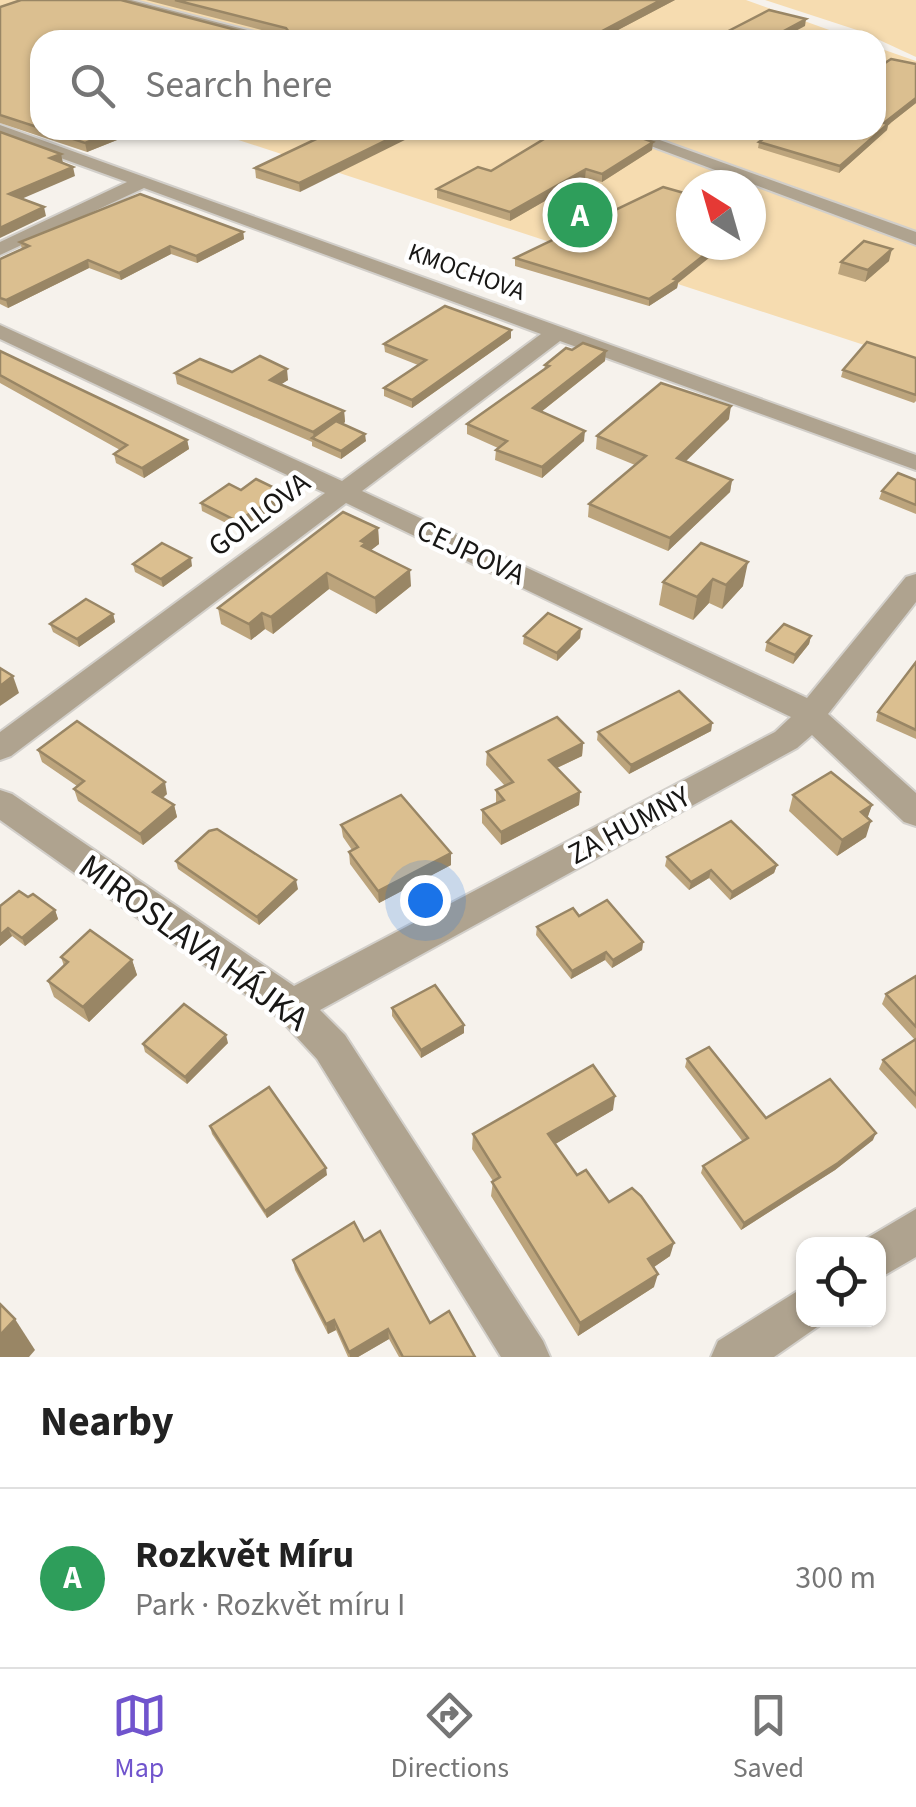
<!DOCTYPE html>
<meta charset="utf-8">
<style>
:root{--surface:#fff;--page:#f2f2f2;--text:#222;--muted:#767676;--line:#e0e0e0;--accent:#7054cd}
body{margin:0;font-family:"Source Sans 3",sans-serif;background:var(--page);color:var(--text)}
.controls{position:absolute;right:30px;bottom:30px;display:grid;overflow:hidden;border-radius:20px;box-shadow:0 2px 8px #0004}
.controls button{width:90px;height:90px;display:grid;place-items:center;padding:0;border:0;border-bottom:2px solid var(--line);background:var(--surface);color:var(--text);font:50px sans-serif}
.compass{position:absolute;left:676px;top:170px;width:90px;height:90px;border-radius:50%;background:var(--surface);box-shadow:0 2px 8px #0004;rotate:323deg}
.you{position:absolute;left:425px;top:900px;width:35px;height:35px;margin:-25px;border:8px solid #fff;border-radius:50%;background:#1a73e8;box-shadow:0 0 0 15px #1a73e833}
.badge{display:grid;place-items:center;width:65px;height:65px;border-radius:50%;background:var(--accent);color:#fff;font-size:32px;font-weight:700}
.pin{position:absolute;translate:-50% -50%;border:5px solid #fff;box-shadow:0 2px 10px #0006}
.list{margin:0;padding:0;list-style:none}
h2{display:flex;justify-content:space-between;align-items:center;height:130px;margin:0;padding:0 40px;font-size:42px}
h2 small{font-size:32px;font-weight:400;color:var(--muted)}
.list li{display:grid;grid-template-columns:65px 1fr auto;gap:30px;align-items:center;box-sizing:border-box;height:180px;padding:0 40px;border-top:2px solid var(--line)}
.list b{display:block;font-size:38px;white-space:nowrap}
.list p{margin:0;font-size:32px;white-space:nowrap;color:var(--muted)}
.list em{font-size:32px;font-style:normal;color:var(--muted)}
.icon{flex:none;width:55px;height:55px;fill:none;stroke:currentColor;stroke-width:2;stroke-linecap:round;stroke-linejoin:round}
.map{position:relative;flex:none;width:916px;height:1357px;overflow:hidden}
.search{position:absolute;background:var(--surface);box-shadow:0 2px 8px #0004;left:30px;right:30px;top:30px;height:110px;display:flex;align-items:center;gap:25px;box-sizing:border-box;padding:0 35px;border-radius:30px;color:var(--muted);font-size:38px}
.sheet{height:310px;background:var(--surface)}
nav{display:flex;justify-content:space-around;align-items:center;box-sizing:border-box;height:140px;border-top:2px solid var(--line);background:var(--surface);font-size:28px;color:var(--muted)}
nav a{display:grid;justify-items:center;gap:5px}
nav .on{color:var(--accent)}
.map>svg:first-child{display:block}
</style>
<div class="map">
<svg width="916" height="1357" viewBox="0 0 916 1357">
<rect width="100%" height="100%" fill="#f6f2ec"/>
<g fill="#f6dcb0" fill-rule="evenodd">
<polygon points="0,0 746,0 857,40 40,40 0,62"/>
<polygon points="765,0 916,0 916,57 860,31"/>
<path d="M876 47 916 61V362L208 130H876ZM691 185H751V245H691Z"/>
</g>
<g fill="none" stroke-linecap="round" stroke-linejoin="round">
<defs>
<g id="minor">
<polygon points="107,0 131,0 286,40 261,40"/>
<polygon points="0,125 916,455 916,470 560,341 362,491 807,698 906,577 916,574 916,602 828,714 916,793 916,826 904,822 812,735 797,748 320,1010 345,1035 543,1341 550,1357 501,1357 317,1059 279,1018 0,820 0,790 12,794 294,986 775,732 791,717 346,503 11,756 0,760 0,732 325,493 0,339 0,325 342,481 541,334 144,188 0,255 0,242 127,182 0,136"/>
<polygon points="608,130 632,130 916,232 916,245"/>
<polygon points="916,1209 916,1257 878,1279 878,1244 861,1244 862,1241"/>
<polygon points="804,1287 804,1320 822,1320 820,1325 774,1357 711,1357 718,1341"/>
</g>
</defs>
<use href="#minor" stroke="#d2cfca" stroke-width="4"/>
<use href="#minor" fill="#afa38f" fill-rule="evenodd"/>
</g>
<g fill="#bca47c">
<polygon points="146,0 675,0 599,40 40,40 40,130 142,130 87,152 0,123 0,7 259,36 277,34"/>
<polygon points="916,64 916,103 888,125 887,130 839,173 758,148 759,142"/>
<polygon points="335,130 300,192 256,178 255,168"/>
<polygon points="643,130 684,130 669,139"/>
<polygon points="653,142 652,150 602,182 585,178 510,221 437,198 437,189 491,171"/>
<polygon points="243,232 244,239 197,263 171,254 121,280 89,268 8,308 0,304 0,259 22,249 20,242"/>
<polygon points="515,258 678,283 677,288 649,306 515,266"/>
<polygon points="889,261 865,282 838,274 841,262"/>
<polygon points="511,338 412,408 384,396 384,388 418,365 385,352 384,344"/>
<polygon points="0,351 187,440 189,449 144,478 116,463 114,454 120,450 0,383"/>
<polygon points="916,358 916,401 914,403 841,377 843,370"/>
<polygon points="605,361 541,412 584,441 542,478 495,460 496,450 498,448 467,434 467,424 544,370 545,365"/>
<polygon points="232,372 288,380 281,384 344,411 345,422 343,424 366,441 341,459 312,446 312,442 177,384 175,373"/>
<polygon points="729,419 685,461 732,480 730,492 668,551 588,517 589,504 635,465 596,449 597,436"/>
<polygon points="916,480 916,514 879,499 882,491"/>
<polygon points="241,490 286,501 238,529 202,511 201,503"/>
<polygon points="378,528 379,544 371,550 411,586 376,614 329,589 273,634 265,629 251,640 221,624 218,608"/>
<polygon points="701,543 743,586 722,609 709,603 693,620 659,605 663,582"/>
<polygon points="133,564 192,566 163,587 135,572"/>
<polygon points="113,614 115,622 79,647 53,632 50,624"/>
<polygon points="581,629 580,638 557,661 523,644 524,636"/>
<polygon points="811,636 809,644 793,664 765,651 767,642"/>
<polygon points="916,662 916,739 876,721 878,712"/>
<polygon points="712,723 711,731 629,774 597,740 598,732"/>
<polygon points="583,743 582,756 557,768 580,792 579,805 501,845 482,823 482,810 496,803 496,790 505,786 486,765 487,752"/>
<polygon points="38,750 167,794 163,798 174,805 177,817 143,845 78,801 74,789 77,786 42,762"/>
<polygon points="793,795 872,805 867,818 866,837 837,856 789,811"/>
<polygon points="341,825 451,853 451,865 379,903 350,864 349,852 352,850 343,837"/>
<polygon points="667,857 777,865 774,873 730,900 709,878 689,890 665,866"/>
<polygon points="176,861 298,889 259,925 178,869"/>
<polygon points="28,897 55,910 58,919 25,946 12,936 0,946 0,906"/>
<polygon points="579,916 643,942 642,950 612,968 605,960 571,979 536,935 537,927"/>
<polygon points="61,957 132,960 137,975 89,1022 54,997 48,981 64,966"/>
<polygon points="916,976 916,1109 879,1069 883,1060 915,1040 882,1004 886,994"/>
<polygon points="392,1008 464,1033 421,1058 392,1016"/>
<polygon points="228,1043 187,1084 145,1052 143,1044"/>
<polygon points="687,1059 766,1118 873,1140 835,1170 741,1230 701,1173 703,1166 743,1142 685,1067"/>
<polygon points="613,1110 555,1144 577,1175 670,1256 654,1267 654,1287 578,1336 491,1196 493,1181 472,1149 473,1134"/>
<polygon points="210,1126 327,1175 267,1218 212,1134"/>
<polygon points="364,1241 430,1323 475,1357 399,1357 389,1339 358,1357 348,1357 336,1330 328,1334 295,1270 293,1260"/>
</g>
<g fill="#998665">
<polygon points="661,0 675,0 599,40 585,40"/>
<polygon points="806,19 805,26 779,40 767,40"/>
<polygon points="916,98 916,103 888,125 887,130 839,173 840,166 884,123"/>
<polygon points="118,130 142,130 87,152 85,143"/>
<polygon points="407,130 425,130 300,192 299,183"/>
<polygon points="673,130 684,130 669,139 670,132"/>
<polygon points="653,142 652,150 602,182 602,174"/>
<polygon points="61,154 63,163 50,158"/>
<polygon points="73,167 75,176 12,203 9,194"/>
<polygon points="586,169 585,178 510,221 510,212"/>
<polygon points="44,207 46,216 0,238 0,228"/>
<polygon points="243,232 244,239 197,263 196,256"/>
<polygon points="717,245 725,245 678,283 677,288 649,306 649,299"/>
<polygon points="170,246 171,254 121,280 119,273"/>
<polygon points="892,249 889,261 865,282 868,270"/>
<polygon points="88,260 89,268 8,308 6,300"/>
<polygon points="511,330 511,338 412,408 412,400"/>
<polygon points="606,351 605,361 532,419 533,408"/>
<polygon points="287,369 288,380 271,391 270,380"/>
<polygon points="731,406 729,419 676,471 677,458"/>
<polygon points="344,411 345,422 318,441 314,439 313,432"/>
<polygon points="585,431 584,441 542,478 542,467"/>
<polygon points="365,434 366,441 341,459 341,451"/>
<polygon points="187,440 189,449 144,478 142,468"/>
<polygon points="732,480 730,492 668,551 670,538"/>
<polygon points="285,493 286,501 238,529 237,521"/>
<polygon points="378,528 379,544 366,554 361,541"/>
<polygon points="191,558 192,566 163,587 161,579"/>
<polygon points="748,562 743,586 722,609 726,585"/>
<polygon points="410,570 411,586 376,614 375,598"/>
<polygon points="327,573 329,589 273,634 271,617"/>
<polygon points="713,579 709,603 693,620 697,597"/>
<polygon points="262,613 265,629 251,640 249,624"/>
<polygon points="113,614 115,622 79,647 77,639"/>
<polygon points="581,629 580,638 557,661 557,653"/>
<polygon points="811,636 809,644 793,664 795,655"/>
<polygon points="13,676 19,693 0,706 0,686"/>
<polygon points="712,723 711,731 629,774 631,765"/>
<polygon points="583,743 582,756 548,772 549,760"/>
<polygon points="165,782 167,794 156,803 153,792"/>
<polygon points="580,792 579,805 501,845 501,832"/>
<polygon points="174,805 177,817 143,845 140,834"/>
<polygon points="872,805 866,822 861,812"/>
<polygon points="871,821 866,837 837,856 842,840"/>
<polygon points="451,853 451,865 379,903 378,891"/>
<polygon points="777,865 774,873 730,900 732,892"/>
<polygon points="711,870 709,878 689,890 691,882"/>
<polygon points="296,880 298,889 259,925 257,917"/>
<polygon points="55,910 58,919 25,946 22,938"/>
<polygon points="8,928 12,936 0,946 0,935"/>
<polygon points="643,942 642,950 612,968 613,960"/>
<polygon points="606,952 605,960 571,979 572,971"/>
<polygon points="132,960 137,975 89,1022 83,1007"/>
<polygon points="464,1025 464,1033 421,1058 421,1050"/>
<polygon points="226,1035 228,1043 187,1084 185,1077"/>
<polygon points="615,1096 613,1110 547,1149 548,1134"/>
<polygon points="876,1133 873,1140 835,1170 741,1230 744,1223"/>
<polygon points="326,1168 327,1175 267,1218 265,1211"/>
<polygon points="674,1243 670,1256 645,1273 648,1259"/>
<polygon points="658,1274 654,1287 578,1336 580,1323"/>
<polygon points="15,1319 35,1350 29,1357 0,1357 0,1335"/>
<polygon points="334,1320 336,1330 328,1334 326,1324"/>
<polygon points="388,1329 389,1339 358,1357 350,1357 349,1352"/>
</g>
<g fill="#dbbf90" stroke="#998665" stroke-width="2.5">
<polygon points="21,0 121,0 259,36 289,32 286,28 175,0 661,0 585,40 40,40 40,128 0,115 0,7"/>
<polygon points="769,10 806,19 767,40 711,40"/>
<polygon points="891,59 916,64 916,98 884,123 888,124 840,166 759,142 775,130 876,130 876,69"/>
<polygon points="46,130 118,130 85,143"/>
<polygon points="335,130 407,130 299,183 255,168"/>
<polygon points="559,130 619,130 653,142 602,174 586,169 510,212 437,189 478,167 491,171"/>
<polygon points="0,132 61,154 50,158 73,167 9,194 44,207 0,228"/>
<polygon points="663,187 691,195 691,245 717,245 674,279 678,280 649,299 515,258"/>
<polygon points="140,194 243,232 196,256 170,246 119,273 88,260 6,300 0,298 0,259 29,246 20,242"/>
<polygon points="864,241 892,249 868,270 841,262"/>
<polygon points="445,306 511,330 412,400 384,388 426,360 384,344"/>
<polygon points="867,342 916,358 916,395 843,370"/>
<polygon points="583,343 606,351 533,408 585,431 542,467 496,450 507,441 467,424 549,366 545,365 566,348 572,350"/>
<polygon points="0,351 187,440 142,468 114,454 127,445 0,375"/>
<polygon points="260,356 287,369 270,380 344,411 313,432 175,373 200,359 232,372"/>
<polygon points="661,383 731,406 677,458 732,480 670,538 589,504 646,456 597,436"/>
<polygon points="336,421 365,434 341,451 312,438"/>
<polygon points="898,473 916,480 916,505 882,491"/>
<polygon points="256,479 285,493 237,521 201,503 229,484 241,490"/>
<polygon points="343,512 378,528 361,541 366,543 362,546 410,570 375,598 327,573 271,617 262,613 249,624 218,608"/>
<polygon points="162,543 191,558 161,579 133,564"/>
<polygon points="701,543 748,562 726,585 713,579 697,597 663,582"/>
<polygon points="86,599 113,614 77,639 50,624"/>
<polygon points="548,613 581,629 557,653 524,636"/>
<polygon points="784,624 811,636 795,655 767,642"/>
<polygon points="916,662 916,730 878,712"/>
<polygon points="0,668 13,676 0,686"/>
<polygon points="679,691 712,723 631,765 598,732"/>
<polygon points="557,717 583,743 549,760 580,792 501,832 482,810 504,800 496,790 513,782 487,752"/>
<polygon points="77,721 165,782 153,792 174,805 140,834 74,789 84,781 38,750"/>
<polygon points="831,772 872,805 861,812 871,821 842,840 793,795"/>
<polygon points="401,795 451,853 378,891 349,852 358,847 341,825"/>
<polygon points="731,821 777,865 732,892 711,870 691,882 667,857"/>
<polygon points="217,829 296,880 257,917 176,861 209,831"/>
<polygon points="19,891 28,897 33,894 55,910 22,938 8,928 0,935 0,906"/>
<polygon points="607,900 643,942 613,960 606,952 572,971 537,927 573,908 579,916"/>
<polygon points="90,930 132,960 83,1007 48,981 68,962 61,957"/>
<polygon points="916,976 916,1027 886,994"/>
<polygon points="435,985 464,1025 421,1050 392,1008"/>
<polygon points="184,1004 226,1035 185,1077 143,1044"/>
<polygon points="916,1039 916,1095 883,1060"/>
<polygon points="709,1047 766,1118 830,1079 876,1133 838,1163 744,1223 703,1166 748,1138 687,1059"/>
<polygon points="593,1065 615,1096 548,1134 577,1175 586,1170 609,1202 632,1188 641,1196 674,1243 648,1259 658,1274 580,1323 492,1182 500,1177 473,1134"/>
<polygon points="269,1087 326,1168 265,1211 210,1126"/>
<polygon points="354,1222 364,1241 380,1231 430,1323 449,1311 475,1357 403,1357 388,1329 349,1352 334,1320 326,1324 293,1260"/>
<polygon points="0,1304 15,1319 0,1335"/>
</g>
<g text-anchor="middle" stroke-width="9" stroke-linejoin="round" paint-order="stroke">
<g font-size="25" fill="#181715" stroke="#fff">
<text transform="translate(467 271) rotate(20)" y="9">KMOCHOVA</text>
</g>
<g font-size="30" fill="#181715" stroke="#fff">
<text transform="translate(259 514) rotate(-37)" y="10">GOLLOVA</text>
<text transform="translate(471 552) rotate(25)" y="10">CEJPOVA</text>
<text transform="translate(629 825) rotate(-28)" y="10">ZA HUMNY</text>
</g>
<g font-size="35" fill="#181715" stroke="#fff">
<text transform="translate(194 942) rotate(36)" y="12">MIROSLAVA HÁJKA</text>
</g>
</g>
</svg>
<div class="controls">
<button><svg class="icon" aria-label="locate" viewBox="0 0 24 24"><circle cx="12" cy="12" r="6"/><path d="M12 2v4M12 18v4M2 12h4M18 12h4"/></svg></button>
</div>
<svg class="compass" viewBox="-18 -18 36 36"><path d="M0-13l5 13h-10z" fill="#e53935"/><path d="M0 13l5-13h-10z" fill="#767676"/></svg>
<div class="you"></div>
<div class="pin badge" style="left:580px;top:215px;background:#2e9e5b">A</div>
<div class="search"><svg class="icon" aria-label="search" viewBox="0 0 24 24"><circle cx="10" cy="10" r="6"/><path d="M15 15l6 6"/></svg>Search here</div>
</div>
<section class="sheet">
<h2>Nearby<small></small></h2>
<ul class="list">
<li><span class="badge" style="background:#2e9e5b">A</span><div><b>Rozkvět Míru</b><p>Park · Rozkvět míru I</p></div><em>300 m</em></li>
</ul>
</section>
<nav>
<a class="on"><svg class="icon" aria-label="map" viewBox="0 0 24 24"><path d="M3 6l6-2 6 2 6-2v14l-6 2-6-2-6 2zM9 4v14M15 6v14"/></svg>Map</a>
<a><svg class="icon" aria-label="directions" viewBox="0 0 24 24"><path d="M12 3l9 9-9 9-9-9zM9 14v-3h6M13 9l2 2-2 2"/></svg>Directions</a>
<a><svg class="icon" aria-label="saved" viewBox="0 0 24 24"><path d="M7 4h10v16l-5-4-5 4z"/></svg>Saved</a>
</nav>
